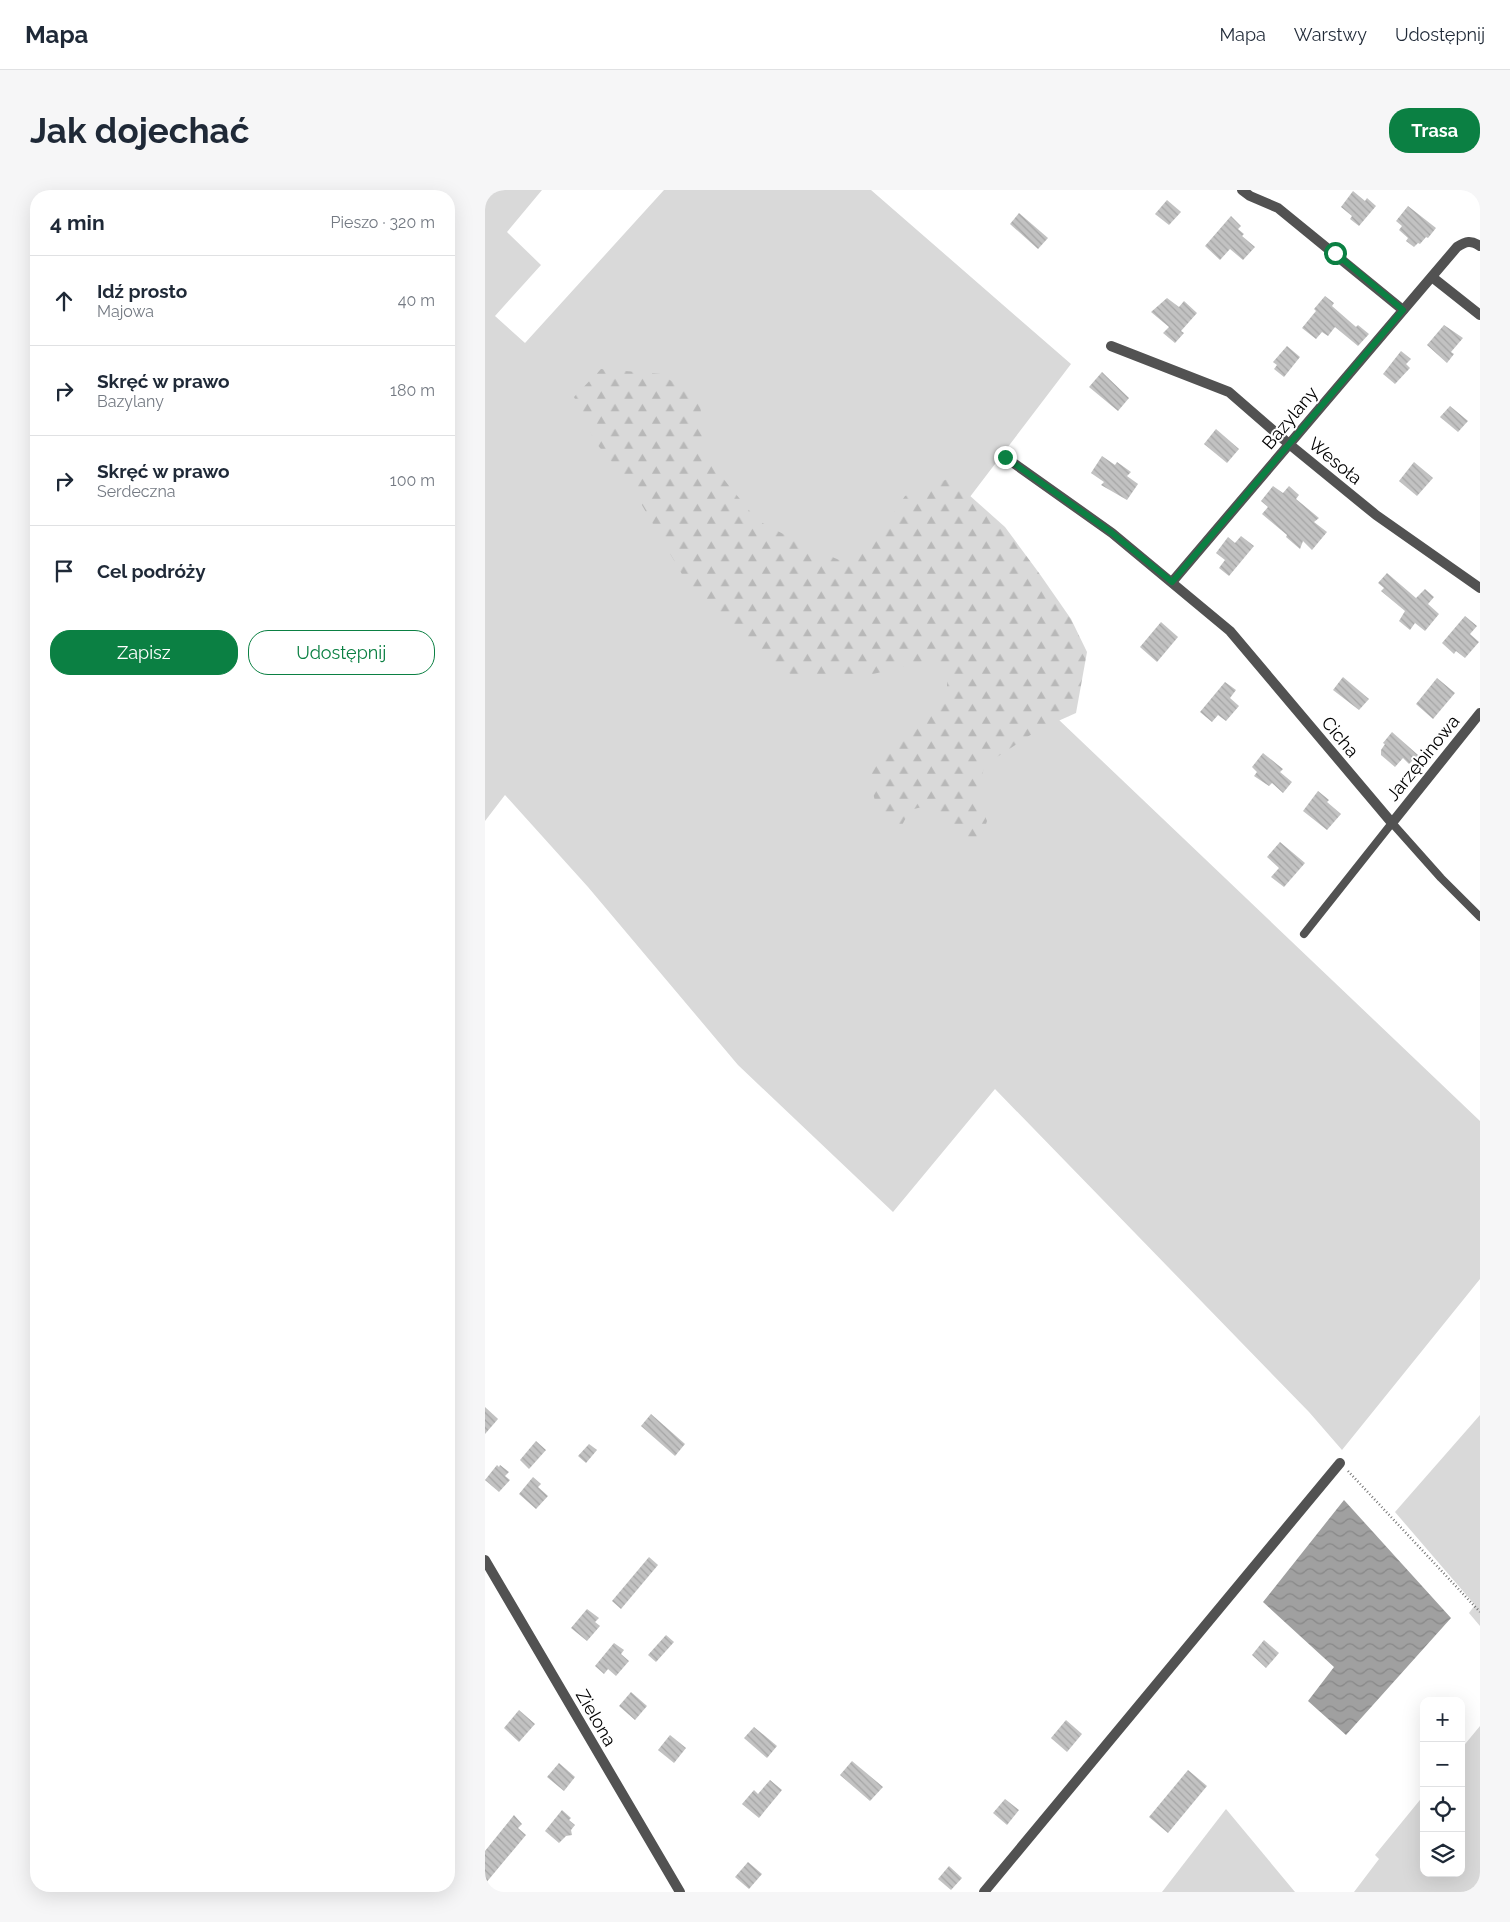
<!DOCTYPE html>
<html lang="pl">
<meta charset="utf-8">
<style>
:root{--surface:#fff;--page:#f6f6f7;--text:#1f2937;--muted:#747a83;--line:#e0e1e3;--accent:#0b8043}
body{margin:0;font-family:Raleway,sans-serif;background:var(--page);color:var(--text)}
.controls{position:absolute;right:15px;bottom:15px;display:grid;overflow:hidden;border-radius:10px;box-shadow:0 5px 20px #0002}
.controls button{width:45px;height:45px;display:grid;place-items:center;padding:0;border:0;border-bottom:1px solid var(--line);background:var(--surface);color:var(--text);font:25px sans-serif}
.stop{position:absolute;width:15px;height:15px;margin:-11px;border:4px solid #0b8043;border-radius:50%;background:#fff}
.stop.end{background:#0b8043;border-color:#fff;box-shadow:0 1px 5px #0008}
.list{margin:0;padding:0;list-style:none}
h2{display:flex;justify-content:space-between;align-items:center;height:65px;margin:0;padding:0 20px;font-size:21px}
h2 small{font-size:16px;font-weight:400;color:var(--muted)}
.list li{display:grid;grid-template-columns:32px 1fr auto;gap:15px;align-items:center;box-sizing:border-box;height:90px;padding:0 20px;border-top:1px solid var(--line)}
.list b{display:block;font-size:19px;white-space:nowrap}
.list p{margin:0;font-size:16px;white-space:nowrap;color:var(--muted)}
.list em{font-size:16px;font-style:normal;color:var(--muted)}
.actions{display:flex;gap:10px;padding:15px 20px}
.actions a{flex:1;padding:11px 0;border:1px solid var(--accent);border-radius:20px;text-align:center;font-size:18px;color:var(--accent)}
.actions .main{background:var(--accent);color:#fff}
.icon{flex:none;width:28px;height:28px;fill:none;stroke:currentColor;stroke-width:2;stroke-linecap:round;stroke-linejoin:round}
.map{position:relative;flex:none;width:995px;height:1702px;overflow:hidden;border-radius:20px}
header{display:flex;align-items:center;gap:30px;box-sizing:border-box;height:70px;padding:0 25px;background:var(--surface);border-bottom:1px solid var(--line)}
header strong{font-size:24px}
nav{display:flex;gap:28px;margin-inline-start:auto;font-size:18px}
.intro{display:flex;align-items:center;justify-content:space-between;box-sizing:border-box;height:120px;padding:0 30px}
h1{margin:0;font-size:35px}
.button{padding:12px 22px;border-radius:20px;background:var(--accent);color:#fff;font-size:18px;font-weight:700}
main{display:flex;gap:30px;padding:0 30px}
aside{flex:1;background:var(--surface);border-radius:20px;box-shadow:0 5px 20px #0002}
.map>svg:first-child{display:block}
</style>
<header>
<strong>Mapa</strong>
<nav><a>Mapa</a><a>Warstwy</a><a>Udostępnij</a></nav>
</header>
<div class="intro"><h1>Jak dojechać</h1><a class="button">Trasa</a></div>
<main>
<aside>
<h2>4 min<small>Pieszo · 320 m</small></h2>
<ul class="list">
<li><svg class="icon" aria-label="ahead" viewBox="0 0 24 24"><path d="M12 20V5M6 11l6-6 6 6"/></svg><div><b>Idź prosto</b><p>Majowa</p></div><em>40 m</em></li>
<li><svg class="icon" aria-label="right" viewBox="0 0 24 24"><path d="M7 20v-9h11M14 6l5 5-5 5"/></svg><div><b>Skręć w prawo</b><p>Bazylany</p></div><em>180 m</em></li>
<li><svg class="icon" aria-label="right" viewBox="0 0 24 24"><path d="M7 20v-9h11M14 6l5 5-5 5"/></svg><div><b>Skręć w prawo</b><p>Serdeczna</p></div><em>100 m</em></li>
<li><svg class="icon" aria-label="arrive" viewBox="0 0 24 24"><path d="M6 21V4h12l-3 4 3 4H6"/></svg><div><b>Cel podróży</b></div></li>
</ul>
<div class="actions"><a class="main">Zapisz</a><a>Udostępnij</a></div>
</aside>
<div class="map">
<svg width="995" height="1702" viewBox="0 0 995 1702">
<defs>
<pattern id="forest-firs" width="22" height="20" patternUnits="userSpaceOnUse" patternTransform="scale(1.25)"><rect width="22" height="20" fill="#d9d9d9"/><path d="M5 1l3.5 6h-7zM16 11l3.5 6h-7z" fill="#b8b8b8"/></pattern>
<pattern id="water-waves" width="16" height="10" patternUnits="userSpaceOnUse" patternTransform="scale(1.25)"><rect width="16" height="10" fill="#a0a0a0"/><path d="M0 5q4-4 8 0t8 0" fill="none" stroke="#888"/></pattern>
<pattern id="building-back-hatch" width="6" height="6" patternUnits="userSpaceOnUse" patternTransform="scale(1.25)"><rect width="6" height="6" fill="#c2c2c2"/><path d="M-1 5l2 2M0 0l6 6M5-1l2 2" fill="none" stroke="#a5a5a5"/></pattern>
</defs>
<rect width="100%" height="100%" fill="#fff"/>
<g fill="#d9d9d9">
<polygon points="0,0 57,0 22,42 56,75 10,126 40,153 179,0 386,0 586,174 424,387 995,931 995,1089 857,1260 824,1222 510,899 408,1022 253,875 103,697 20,605 0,631"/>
<polygon points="995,1225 995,1436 984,1423 990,1415 910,1322"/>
<polygon points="995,1536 995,1702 869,1702 894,1669 890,1665 939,1605 939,1683 976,1683 976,1559"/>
<polygon points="741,1619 810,1702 677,1702"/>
</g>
<polygon fill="url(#forest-firs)" points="116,179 176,184 215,210 219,265 272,330 319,355 359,372 390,350 420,306 465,288 520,337 554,383 586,429 602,462 591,523 553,540 500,575 491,604 502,631 494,657 463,640 449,614 425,620 416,637 391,615 384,587 398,555 438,529 462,506 462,479 439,471 377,487 311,488 277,464 237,427 198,386 143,291 110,252 89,207"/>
<polygon fill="url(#water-waves)" points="859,1310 966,1428 861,1545 823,1511 849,1477 778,1412"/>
<g fill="url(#building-back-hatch)">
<polygon points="868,1 880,11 882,8 891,16 874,36 865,29 867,26 856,17"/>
<polygon points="682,10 696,22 684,35 670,24"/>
<polygon points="923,16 951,38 943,48 941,47 935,54 933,53 929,57 921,51 923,48 914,40 917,36 911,31"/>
<polygon points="534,23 563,48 553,59 525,34"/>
<polygon points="746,26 756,36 753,39 759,44 757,46 770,57 758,70 745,59 735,70 720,56"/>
<polygon points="840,106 849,113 847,116 871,137 873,135 884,144 873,156 850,137 843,146 837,142 831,149 817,138 831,121 829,119"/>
<polygon points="682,108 694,117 699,111 712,123 696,141 699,143 690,153 678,143 684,137 666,122"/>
<polygon points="959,135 978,148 966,162 969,164 962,173 942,155"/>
<polygon points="802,156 815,167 799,187 789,179 792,175 788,172"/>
<polygon points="916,161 926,169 921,174 925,178 910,194 898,184"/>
<polygon points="617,182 644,208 633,221 604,197"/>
<polygon points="965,216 983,231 973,242 955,227"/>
<polygon points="731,239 754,259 742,273 719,254"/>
<polygon points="617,266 630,275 632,272 646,282 642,286 653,294 642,310 616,295 619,292 606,283"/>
<polygon points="929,272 948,288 932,306 914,291"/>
<polygon points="788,296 798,303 804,296 814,305 811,309 834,328 829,332 842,342 827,360 818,351 815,359 801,347 802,345 777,324 783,317 776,311"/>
<polygon points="756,346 769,356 744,386 734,378 740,370 731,363 743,347 750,353"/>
<polygon points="902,383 931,408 940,399 949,407 943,414 954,424 940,441 930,433 925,440 914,431 920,421 896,401 899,398 893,393"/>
<polygon points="980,426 992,436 985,444 994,452 980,468 971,461 969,464 957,453"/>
<polygon points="676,432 693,447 672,472 655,457"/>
<polygon points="858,487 884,509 874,520 848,500"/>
<polygon points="952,488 970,503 948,529 931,514"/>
<polygon points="740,492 751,500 745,508 754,516 741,531 733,525 727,532 715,522"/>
<polygon points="907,542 933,565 924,574 918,568 910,577 896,565 896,560 900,554 898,553"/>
<polygon points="778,563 798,579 795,582 807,592 798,603 787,593 784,596 769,586 772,582 767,577"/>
<polygon points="833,601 844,610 842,612 856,624 842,640 818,621"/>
<polygon points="795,652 820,673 799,697 786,687 794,678 782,667"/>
<polygon points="0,1217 13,1229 0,1244"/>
<polygon points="166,1224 200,1254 190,1266 156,1236"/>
<polygon points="51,1251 61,1260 44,1279 35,1270"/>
<polygon points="104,1254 112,1260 101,1273 93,1266"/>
<polygon points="12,1275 14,1277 15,1275 24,1282 20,1286 25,1290 14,1302 0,1290"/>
<polygon points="48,1287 56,1294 53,1297 63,1306 51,1319 34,1304"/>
<polygon points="164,1367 173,1375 136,1419 127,1411"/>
<polygon points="102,1419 114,1428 110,1432 115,1436 102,1451 86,1438"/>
<polygon points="181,1445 189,1452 171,1472 163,1465"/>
<polygon points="779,1450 794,1463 781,1478 767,1465"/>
<polygon points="129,1453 139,1460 136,1464 144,1471 131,1486 123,1479 119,1484 110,1476"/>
<polygon points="146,1502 162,1516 150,1530 134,1516"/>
<polygon points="34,1520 50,1534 34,1552 19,1538"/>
<polygon points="581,1530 597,1544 582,1562 566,1548"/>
<polygon points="269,1537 292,1556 282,1568 259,1548"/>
<polygon points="185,1545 201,1558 189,1573 173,1560"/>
<polygon points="367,1571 398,1597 385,1611 355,1585"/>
<polygon points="74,1573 90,1587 79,1601 62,1587"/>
<polygon points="703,1580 722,1596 683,1643 664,1627"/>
<polygon points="285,1590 297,1600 274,1628 257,1614 269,1600 273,1604"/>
<polygon points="520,1609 534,1620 522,1635 508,1623"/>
<polygon points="77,1620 86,1628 84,1630 90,1635 86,1640 87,1645 81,1646 74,1653 60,1641"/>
<polygon points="29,1625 37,1634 33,1638 41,1645 0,1694 0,1661"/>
<polygon points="263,1672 277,1684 264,1699 250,1687"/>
<polygon points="464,1676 477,1688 466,1700 453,1689"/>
</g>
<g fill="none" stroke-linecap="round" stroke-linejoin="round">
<polyline stroke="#747474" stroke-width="2.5" stroke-dasharray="1 2.5" stroke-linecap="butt" points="863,1281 995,1422"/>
<polyline stroke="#525252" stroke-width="8" points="819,744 907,633 956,688 995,727"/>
<g stroke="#525252" stroke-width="10">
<polyline points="757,0 765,6 793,18 918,120"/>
<polyline points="947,87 995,125"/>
<polyline points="626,156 744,202 804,254 891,325 995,398"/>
<polyline points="520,267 627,343 745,441 907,633 995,523"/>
<path d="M687 392 972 57C981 51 986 50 995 56"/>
<polyline points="499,1702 855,1273"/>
</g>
<polyline stroke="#525252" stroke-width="10" points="0,1370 195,1702"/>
</g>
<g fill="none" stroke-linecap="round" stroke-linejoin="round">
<polyline stroke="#0b8043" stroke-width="6" points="520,267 627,343 687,392 918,120 850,63"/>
</g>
<g text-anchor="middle" stroke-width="4" stroke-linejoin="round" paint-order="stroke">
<g font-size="18" fill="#000" stroke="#fff">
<text transform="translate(805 228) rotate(-50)" y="6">Bazylany</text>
<text transform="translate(850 271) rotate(39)" y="6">Wesoła</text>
<text transform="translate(855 547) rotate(50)" y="6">Cicha</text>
<text transform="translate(938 568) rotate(-51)" y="6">Jarzębinowa</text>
<text transform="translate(111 1528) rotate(60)" y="6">Zielona</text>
</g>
</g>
</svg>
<div class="controls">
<button>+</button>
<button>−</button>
<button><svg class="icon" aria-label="locate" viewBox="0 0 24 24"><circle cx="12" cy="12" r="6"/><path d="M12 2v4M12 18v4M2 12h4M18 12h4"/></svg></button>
<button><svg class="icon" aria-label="layers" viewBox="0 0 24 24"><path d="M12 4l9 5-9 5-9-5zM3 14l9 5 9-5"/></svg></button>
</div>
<div class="stop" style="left:850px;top:63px"></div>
<div class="stop end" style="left:520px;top:267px"></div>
</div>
</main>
